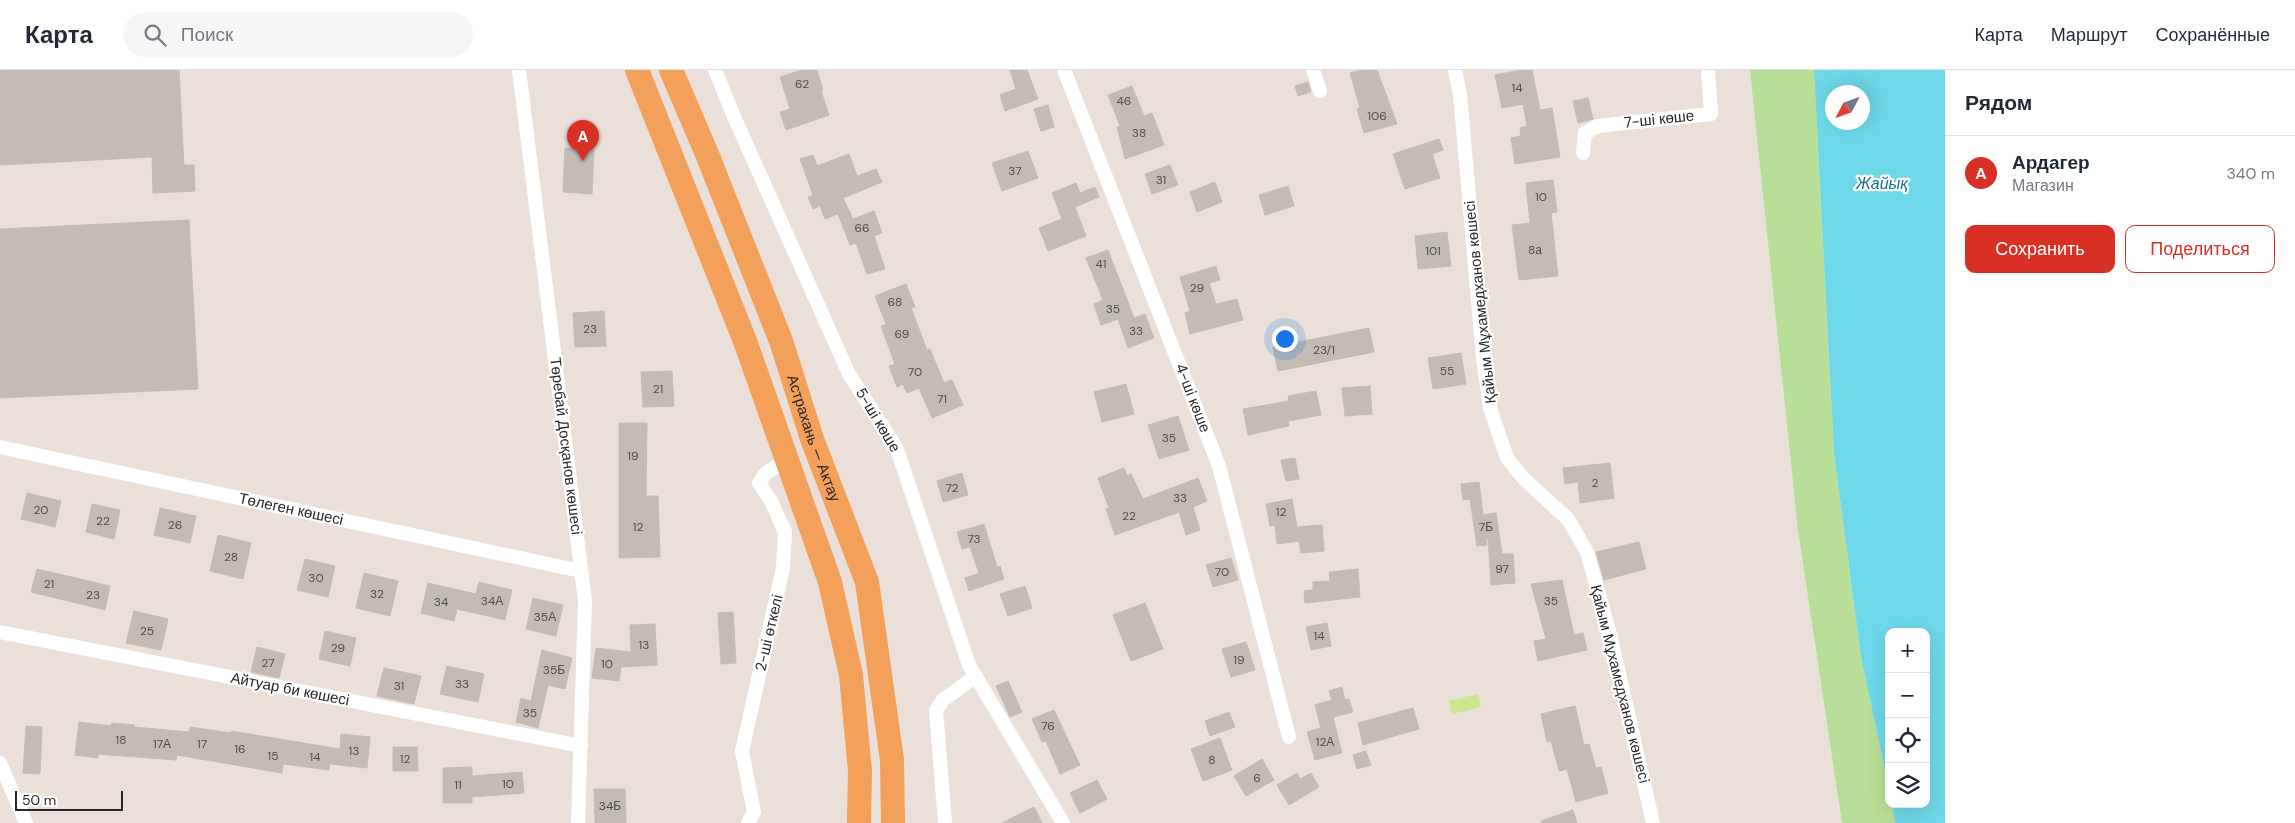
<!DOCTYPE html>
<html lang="ru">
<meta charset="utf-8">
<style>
:root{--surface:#fff;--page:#f6f6f7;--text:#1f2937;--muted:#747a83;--line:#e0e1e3;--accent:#d93025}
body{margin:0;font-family:"DM Sans",sans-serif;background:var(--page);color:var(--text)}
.controls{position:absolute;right:15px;bottom:15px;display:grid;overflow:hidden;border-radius:10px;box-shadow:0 5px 20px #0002}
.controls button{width:45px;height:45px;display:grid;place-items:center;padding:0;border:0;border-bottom:1px solid var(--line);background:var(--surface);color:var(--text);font:25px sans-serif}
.compass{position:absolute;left:1825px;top:15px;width:45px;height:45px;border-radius:50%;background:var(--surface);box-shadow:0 5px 20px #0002;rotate:229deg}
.scale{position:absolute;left:15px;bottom:12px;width:108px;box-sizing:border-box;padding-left:5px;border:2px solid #272727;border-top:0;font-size:14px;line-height:18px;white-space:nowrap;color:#272727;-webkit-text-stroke:4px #fff;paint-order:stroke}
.you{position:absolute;left:1284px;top:268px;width:18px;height:18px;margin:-12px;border:4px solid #fff;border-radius:50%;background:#1a73e8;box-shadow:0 0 0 8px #1a73e833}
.badge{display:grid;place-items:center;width:32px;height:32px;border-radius:50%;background:var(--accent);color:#fff;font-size:16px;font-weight:700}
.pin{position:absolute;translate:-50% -41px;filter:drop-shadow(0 1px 2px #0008)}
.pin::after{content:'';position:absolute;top:26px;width:18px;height:15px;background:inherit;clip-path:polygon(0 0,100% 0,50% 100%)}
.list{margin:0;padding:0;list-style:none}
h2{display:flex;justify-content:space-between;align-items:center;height:65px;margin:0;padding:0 20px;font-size:21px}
h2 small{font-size:16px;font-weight:400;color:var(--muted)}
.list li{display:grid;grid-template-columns:32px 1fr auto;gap:15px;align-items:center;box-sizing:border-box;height:75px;padding:0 20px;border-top:1px solid var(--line)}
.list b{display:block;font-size:19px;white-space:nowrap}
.list p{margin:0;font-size:16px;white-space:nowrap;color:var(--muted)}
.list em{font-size:16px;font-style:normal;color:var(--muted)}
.actions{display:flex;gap:10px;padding:15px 20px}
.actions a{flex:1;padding:11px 0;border:1px solid var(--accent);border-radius:10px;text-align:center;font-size:18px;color:var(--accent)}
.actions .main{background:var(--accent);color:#fff}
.icon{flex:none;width:28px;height:28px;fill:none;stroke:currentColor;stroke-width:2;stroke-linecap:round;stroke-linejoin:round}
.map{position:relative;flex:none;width:1945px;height:753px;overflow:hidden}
header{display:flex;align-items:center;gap:30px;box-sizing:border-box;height:70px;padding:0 25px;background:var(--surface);border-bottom:1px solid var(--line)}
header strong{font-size:24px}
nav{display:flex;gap:28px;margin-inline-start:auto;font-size:18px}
.search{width:350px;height:45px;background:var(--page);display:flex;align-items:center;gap:12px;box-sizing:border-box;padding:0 18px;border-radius:28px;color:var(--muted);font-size:19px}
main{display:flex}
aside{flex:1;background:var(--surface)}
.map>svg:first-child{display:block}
</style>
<header>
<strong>Карта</strong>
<div class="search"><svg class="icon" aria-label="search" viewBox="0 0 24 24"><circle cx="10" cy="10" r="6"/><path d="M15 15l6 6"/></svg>Поиск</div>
<nav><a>Карта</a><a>Маршрут</a><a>Сохранённые</a></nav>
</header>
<main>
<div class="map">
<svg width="1945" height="753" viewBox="0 0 1945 753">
<rect width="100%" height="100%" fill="#eae0d9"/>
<polygon fill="#b8df97" points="1750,0 1814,0 1834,383 1861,587 1889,719 1889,734 1892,734 1895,753 1842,753 1798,460"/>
<polygon fill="#cde692" points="1478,624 1481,637 1452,644 1449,631"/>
<path fill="#6ed8e9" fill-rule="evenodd" d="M1814 0H1945V753H1895L1892 734H1926V562H1889V719L1861 587 1834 383ZM1832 22H1862V52H1832Z"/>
<g fill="#c2bcb5" stroke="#c5bcb3">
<polygon points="0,0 179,0 184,95 194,95 195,121 153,123 152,87 0,95"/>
<polygon points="802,0 817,0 823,20 821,21 829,45 786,60 780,42 790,39 780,7"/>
<polygon points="1010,0 1027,0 1038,29 1005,41 1000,25 1016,19"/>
<polygon points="1362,0 1377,0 1397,54 1364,63 1357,39 1360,38 1350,3"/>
<polygon points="1521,0 1532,0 1540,40 1552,38 1560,87 1515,94 1511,68 1521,66 1520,58 1527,56 1523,34 1502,38 1495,5"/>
<polygon points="1308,12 1311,22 1298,26 1295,16"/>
<polygon points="1132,16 1144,46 1152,43 1164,75 1125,89 1117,57 1120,56 1108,25"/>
<polygon points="1588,28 1593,49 1578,53 1573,31"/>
<polygon points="1048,35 1054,57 1041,61 1034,39"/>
<polygon points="1439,69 1443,80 1432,84 1440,108 1405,119 1393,84"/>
<polygon points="565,78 594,79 592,124 563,122"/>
<polygon points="1028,81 1038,108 1002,121 992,93"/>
<polygon points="849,84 857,106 876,99 882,112 843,128 853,149 874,141 882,163 874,166 885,199 867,204 856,173 850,175 838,144 825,149 820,136 813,139 808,127 813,125 800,89 813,85 817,96"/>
<polygon points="1170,95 1178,115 1152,124 1145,104"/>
<polygon points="1553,110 1557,142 1551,143 1558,206 1519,210 1512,155 1530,153 1526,113"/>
<polygon points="1215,112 1222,132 1197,142 1190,122"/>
<polygon points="1076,113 1080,123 1095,117 1099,127 1075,137 1086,166 1048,181 1039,158 1062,149 1052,123"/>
<polygon points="1288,116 1294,136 1265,145 1259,125"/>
<polygon points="189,150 198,319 0,328 0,159"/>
<polygon points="1447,162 1451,196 1418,199 1415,166"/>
<polygon points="1108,180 1134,248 1145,244 1154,268 1128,278 1118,249 1101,255 1094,234 1103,230 1086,188"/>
<polygon points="1216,196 1220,210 1209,213 1216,234 1237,229 1243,250 1190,264 1185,243 1190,241 1180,207"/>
<polygon points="906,214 915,237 911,238 927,280 930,279 944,313 952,310 963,335 932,348 919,318 907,323 903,314 897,317 889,296 895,294 881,256 886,254 875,226"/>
<polygon points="604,241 606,276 575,277 573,243"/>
<polygon points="1369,258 1374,282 1278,301 1273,277"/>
<polygon points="1461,283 1466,314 1433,319 1428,288"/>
<polygon points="672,301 674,336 643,337 641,302"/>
<polygon points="1126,314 1134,344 1102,352 1094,322"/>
<polygon points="1370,316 1372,344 1345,346 1342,318"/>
<polygon points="1316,321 1321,345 1288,351 1289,356 1248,365 1243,339 1289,331 1288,326"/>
<polygon points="1178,346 1189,380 1159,389 1148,355"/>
<polygon points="619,353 647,353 646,426 658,426 660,487 619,488"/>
<polygon points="1295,388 1299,409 1286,411 1281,390"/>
<polygon points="1610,393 1614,428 1580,433 1578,412 1565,414 1563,398"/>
<polygon points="1124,398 1127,406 1131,404 1143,429 1198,408 1207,431 1193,437 1200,460 1186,465 1179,442 1115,465 1106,439 1109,438 1098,408"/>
<polygon points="962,403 968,425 943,432 937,411"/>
<polygon points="1479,412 1483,445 1496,443 1502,484 1513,484 1515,513 1491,515 1488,468 1486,469 1487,475 1477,476 1470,429 1463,430 1461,414"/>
<polygon points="27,423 61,431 55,457 21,449"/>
<polygon points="1292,429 1297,457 1322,455 1324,481 1301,483 1299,471 1277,474 1275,455 1270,456 1266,434"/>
<polygon points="92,434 120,440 114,469 86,462"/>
<polygon points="160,438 196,446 190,473 154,465"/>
<polygon points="984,454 997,497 1000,496 1004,509 969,521 965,508 979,503 970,477 962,479 957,462"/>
<polygon points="218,465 251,473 243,509 210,501"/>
<polygon points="1639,472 1646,499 1604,510 1596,482"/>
<polygon points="1231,488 1238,510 1213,517 1206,495"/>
<polygon points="305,489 335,496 328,527 297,520"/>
<polygon points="37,499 110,516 105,540 31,522"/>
<polygon points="1358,499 1360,527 1305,533 1304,521 1313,520 1313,512 1330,511 1329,502"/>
<polygon points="364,503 398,511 390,546 356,538"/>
<polygon points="1562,510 1574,565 1583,563 1587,580 1538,591 1534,571 1546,569 1531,514"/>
<polygon points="479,512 512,520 505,550 457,539 454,551 421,543 428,513 476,524"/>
<polygon points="1025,516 1032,538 1008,546 1000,524"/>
<polygon points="533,528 563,535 556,566 526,559"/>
<polygon points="1145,533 1163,579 1131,591 1113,545"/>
<polygon points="134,541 168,549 161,580 126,573"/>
<polygon points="733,542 736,593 721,594 718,543"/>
<polygon points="1327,553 1331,576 1311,580 1306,557"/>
<polygon points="655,554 657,595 621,597 619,611 592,608 596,578 631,582 630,555"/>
<polygon points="325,561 356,568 350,596 319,589"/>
<polygon points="1246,572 1255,600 1231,607 1222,579"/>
<polygon points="257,577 285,584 279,608 251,602"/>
<polygon points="542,580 572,588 565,619 548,615 538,658 516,652 521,628 531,631"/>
<polygon points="447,596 484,604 478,632 440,624"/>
<polygon points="384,598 421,606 414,634 377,626"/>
<polygon points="1008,611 1022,642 1010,647 996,616"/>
<polygon points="1342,617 1345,630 1349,629 1353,642 1333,647 1342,683 1315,690 1307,662 1321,658 1315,635 1332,630 1329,621"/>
<polygon points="1575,636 1584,675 1589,674 1596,698 1601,697 1608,723 1576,732 1567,699 1559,701 1551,671 1547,672 1541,644"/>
<polygon points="1413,638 1419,659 1363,675 1358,653"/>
<polygon points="1054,640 1080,695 1060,704 1046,671 1042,672 1032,649"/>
<polygon points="1229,642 1235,657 1210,666 1205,651"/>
<polygon points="79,652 111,656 112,653 134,655 134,657 189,662 190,657 231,663 231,661 340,679 341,664 370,667 367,698 330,694 329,700 283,694 282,703 177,685 176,690 98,684 98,688 75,685"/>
<polygon points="26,656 42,657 40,704 23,703"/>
<polygon points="1220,668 1232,700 1203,711 1191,679"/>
<polygon points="393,677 417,677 418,701 393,701"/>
<polygon points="1366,681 1371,695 1357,699 1353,685"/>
<polygon points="1262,689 1274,710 1246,726 1234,706"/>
<polygon points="472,697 472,706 522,702 524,723 472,727 472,733 443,733 443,698"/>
<polygon points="1297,703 1300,709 1311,703 1319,717 1289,735 1277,715"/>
<polygon points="1097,710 1107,729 1080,743 1070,723"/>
<polygon points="594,719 625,719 626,753 595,753"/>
<polygon points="1034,737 1042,753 1002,753"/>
<polygon points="1573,740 1577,753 1542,753 1541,751"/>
</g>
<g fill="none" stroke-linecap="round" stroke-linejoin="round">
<g stroke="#fff" stroke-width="14">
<polyline points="519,0 585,531 578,753"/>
<polyline points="715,0 735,49 849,304 897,379 969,595 1063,753"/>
<polyline points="1064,0 1219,396 1289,667"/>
<polyline points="1313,0 1320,21"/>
<polyline points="1455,0 1460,24 1483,288 1490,338 1507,388 1525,410 1568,449 1587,482 1610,564 1653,753"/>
<polyline points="1583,83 1585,63 1598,56 1711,44 1708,0"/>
<polyline points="0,377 581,501"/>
<polyline points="0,562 581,676"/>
<polyline points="0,693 26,753"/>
<polyline points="748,753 754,742 742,681 783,498 785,462 771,431 759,413 766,403 787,390"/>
<polyline points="945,753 936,640 943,630 976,606"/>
</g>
<g stroke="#f2a05a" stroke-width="24">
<polyline points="637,0 745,271 830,512 851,605 860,701 859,753"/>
<path id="s1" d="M671 0 707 84 781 271 812 369 867 512 892 690 893 753"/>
</g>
</g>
<g text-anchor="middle" stroke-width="4.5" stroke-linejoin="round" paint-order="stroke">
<g font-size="12" fill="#4e4c4a">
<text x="802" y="18">62</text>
<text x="1517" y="22">14</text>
<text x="1124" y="35">46</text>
<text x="1377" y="50">106</text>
<text x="1139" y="67">38</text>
<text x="1015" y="105">37</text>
<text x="1161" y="114">31</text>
<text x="1541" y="131">10</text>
<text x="862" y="162">66</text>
<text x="1535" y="184">8а</text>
<text x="1433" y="185">101</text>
<text x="1101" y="198">41</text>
<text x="1197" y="222">29</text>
<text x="895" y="236">68</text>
<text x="1113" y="243">35</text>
<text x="590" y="263">23</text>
<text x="1136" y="265">33</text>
<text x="902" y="268">69</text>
<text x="1324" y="284">23/1</text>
<text x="1447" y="305">55</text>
<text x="915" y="306">70</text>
<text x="658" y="323">21</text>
<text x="942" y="333">71</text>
<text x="1169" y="372">35</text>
<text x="633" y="390">19</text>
<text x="1595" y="417">2</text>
<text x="952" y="422">72</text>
<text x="1180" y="432">33</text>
<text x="41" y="444">20</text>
<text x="1281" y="446">12</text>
<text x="1129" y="450">22</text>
<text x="103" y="455">22</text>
<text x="175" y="459">26</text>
<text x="638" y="461">12</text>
<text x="1486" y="461">7Б</text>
<text x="974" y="473">73</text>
<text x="231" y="491">28</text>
<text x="1502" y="503">97</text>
<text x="1222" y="506">70</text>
<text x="316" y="512">30</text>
<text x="49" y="518">21</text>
<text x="377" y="528">32</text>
<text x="93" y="529">23</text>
<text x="492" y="535">34А</text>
<text x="1551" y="535">35</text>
<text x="441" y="536">34</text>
<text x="545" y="551">35А</text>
<text x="147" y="565">25</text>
<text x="1319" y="570">14</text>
<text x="644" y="579">13</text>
<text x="338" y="582">29</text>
<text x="1239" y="594">19</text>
<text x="268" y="597">27</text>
<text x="607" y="598">10</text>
<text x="554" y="604">35Б</text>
<text x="462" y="618">33</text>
<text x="399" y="620">31</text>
<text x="530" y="647">35</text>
<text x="1048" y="660">76</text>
<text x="121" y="674">18</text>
<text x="1325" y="676">12А</text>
<text x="162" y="678">17А</text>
<text x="202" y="678">17</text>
<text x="240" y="683">16</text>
<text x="354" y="685">13</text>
<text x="273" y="690">15</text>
<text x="315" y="691">14</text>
<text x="405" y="693">12</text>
<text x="1212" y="694">8</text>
<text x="1257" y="712">6</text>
<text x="508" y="718">10</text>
<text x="458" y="719">11</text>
<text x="610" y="740">34Б</text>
</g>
<g font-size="15" fill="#272727" stroke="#fff">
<text transform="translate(1659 49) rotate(-6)" y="5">7-шi көше</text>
<text transform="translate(1480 232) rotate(-96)" y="5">Қайым Мұхамедханов көшесi</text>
<text transform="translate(1193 328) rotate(69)" y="5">4-шi көше</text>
<text transform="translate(878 350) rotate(59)" y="5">5-шi көше</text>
<text dy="5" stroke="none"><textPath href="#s1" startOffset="395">Астрахань — Актау</textPath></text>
<text transform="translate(566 376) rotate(83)" y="5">Төребай Досқанов көшесі</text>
<text transform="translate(291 439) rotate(12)" y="5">Төлеген көшесі</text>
<text transform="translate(769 563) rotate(-77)" y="5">2-ші өткелі</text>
<text transform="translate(1620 614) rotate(76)" y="5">Қайым Мұхамедханов көшесi</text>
<text transform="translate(290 619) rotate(11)" y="5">Айтуар би көшесі</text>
</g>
<g font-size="16" font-style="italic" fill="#127591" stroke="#fff">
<text x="1882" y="119">Жайық</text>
</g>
</g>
</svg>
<div class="controls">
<button>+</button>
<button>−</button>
<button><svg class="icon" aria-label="locate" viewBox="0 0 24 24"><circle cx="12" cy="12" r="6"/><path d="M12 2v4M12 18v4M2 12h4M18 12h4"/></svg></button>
<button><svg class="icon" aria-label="layers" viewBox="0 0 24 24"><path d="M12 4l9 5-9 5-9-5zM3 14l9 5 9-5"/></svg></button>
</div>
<svg class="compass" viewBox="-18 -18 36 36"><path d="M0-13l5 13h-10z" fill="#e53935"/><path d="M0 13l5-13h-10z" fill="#747a83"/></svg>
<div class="scale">50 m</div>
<div class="you"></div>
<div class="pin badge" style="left:583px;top:91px">A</div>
</div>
<aside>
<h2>Рядом<small></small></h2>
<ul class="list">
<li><span class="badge">A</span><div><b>Ардагер</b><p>Магазин</p></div><em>340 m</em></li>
</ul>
<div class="actions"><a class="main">Сохранить</a><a>Поделиться</a></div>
</aside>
</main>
